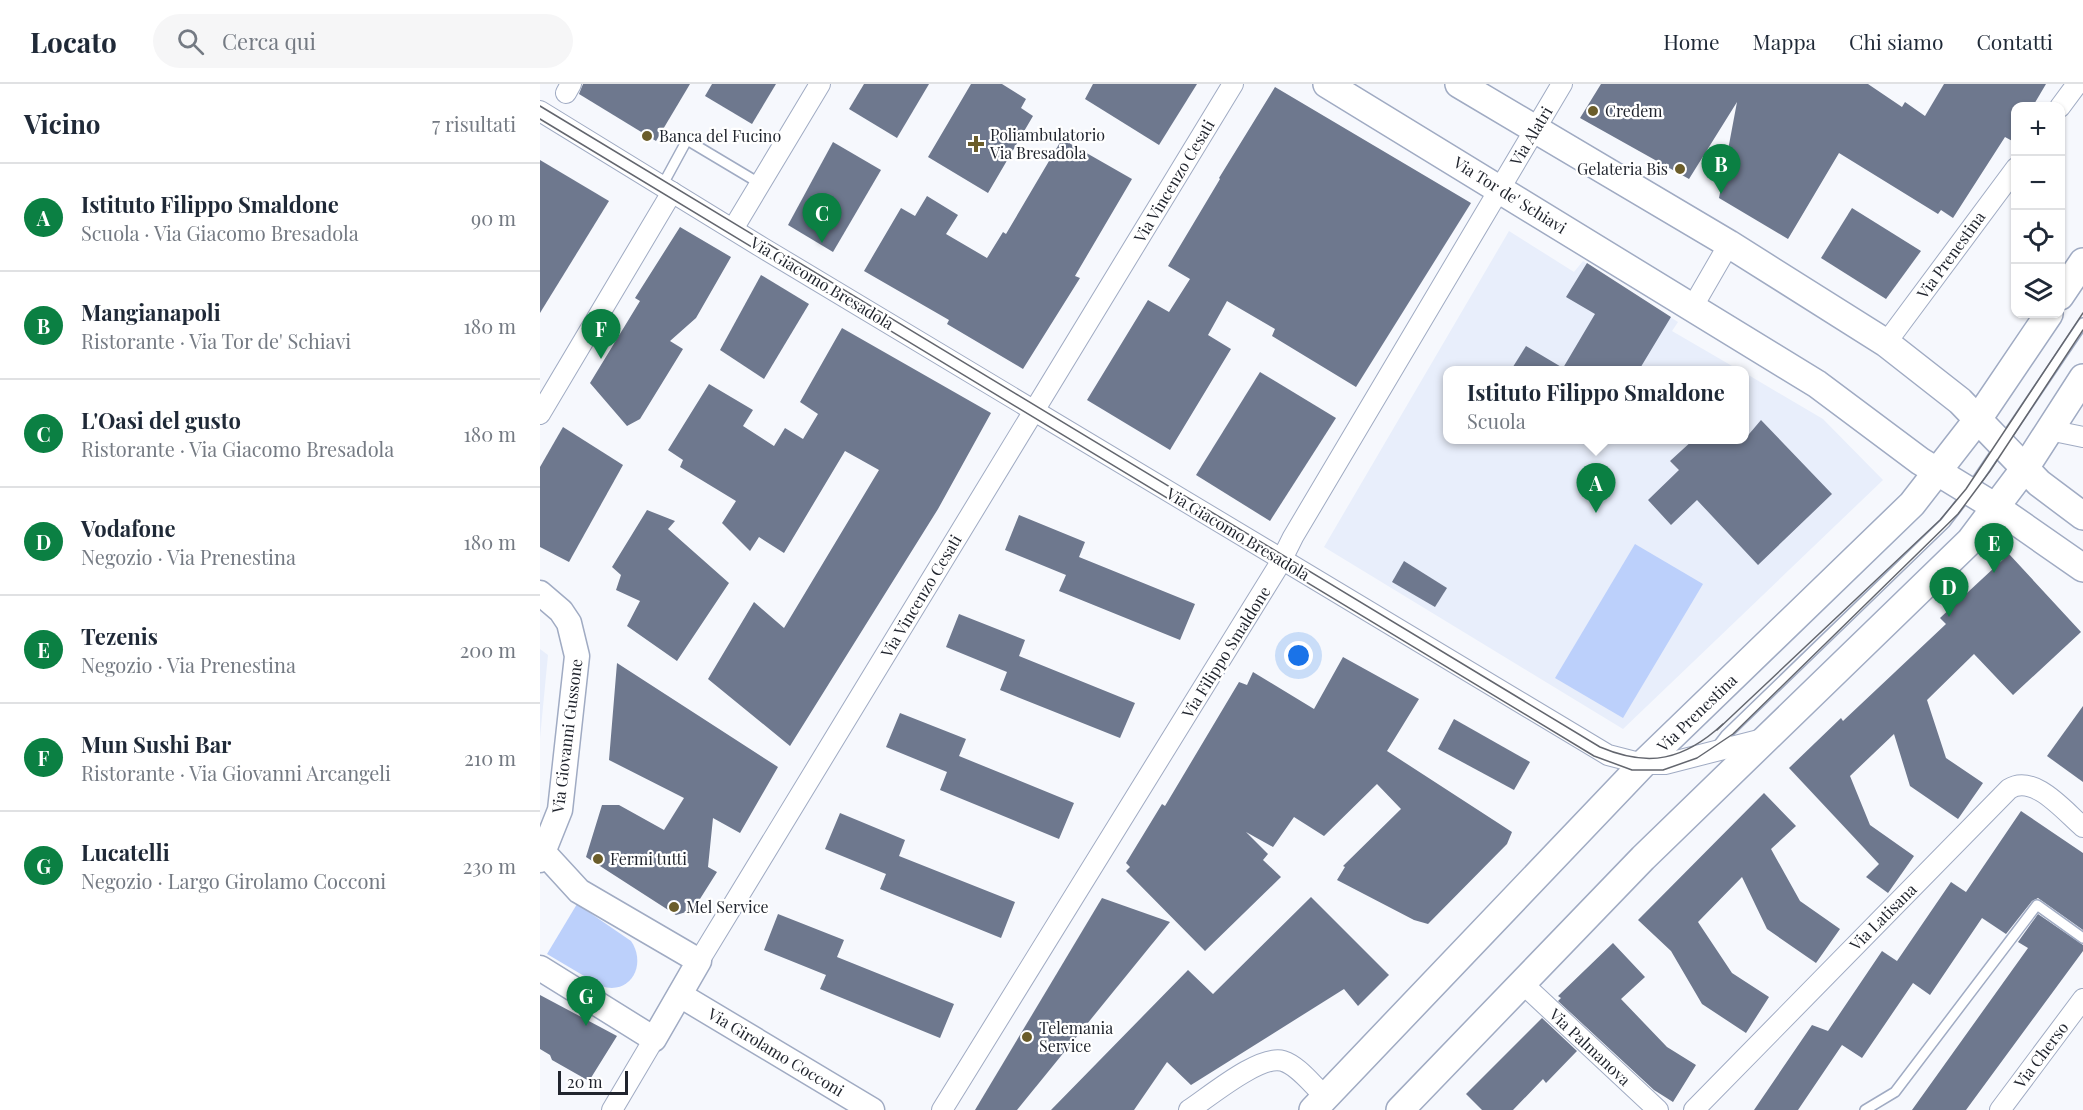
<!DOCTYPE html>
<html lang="it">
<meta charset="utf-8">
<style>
:root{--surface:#fff;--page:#f6f6f7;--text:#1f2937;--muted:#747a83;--line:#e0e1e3;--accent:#0b8043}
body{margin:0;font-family:"Playfair Display",serif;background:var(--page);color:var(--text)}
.controls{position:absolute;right:18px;top:18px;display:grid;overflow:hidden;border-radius:12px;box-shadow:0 2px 4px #0004}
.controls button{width:54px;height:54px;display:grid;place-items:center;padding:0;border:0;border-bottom:2px solid var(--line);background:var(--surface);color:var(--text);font:30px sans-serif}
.scale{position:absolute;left:18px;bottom:15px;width:70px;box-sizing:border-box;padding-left:6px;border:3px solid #21252e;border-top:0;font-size:16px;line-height:21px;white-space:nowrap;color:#21252e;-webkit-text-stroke:4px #fff;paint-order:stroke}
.you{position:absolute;left:759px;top:572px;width:21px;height:21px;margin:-15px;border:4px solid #fff;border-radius:50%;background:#1a73e8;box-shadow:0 0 0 9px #1a73e833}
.badge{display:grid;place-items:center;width:39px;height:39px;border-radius:50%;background:var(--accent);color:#fff;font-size:20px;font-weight:700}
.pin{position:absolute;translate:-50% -50px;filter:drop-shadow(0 2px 3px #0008)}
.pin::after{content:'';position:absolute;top:32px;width:21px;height:18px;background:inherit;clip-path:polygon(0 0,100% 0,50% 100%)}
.popup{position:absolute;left:903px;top:282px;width:306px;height:78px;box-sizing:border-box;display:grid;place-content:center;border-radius:12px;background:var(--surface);filter:drop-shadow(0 2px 4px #0005);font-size:20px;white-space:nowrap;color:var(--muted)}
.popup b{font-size:22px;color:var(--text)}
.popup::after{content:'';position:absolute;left:50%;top:100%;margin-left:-12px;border:12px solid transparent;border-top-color:var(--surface)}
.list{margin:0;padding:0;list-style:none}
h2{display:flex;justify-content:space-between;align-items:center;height:78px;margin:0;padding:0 24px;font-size:26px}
h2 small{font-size:20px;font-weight:400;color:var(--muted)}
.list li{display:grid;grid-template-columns:39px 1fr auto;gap:18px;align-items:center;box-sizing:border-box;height:108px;padding:0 24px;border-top:2px solid var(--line)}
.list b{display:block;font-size:22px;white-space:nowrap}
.list p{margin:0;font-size:20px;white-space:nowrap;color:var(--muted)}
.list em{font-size:20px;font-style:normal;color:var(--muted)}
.icon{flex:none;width:33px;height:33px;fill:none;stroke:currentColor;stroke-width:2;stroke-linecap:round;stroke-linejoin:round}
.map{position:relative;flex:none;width:1543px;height:1026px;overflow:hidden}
header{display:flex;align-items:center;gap:36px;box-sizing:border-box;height:84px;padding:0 30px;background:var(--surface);border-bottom:2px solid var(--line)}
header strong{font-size:28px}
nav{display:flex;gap:33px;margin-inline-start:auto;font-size:21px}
.search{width:420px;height:54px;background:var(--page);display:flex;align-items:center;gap:15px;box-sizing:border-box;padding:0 21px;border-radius:33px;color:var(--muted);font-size:22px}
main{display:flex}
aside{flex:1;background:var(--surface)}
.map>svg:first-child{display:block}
</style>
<header>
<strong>Locato</strong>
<div class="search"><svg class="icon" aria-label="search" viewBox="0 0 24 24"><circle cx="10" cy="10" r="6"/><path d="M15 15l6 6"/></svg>Cerca qui</div>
<nav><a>Home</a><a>Mappa</a><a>Chi siamo</a><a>Contatti</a></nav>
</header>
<main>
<aside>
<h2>Vicino<small>7 risultati</small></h2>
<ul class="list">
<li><span class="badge">A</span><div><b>Istituto Filippo Smaldone</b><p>Scuola · Via Giacomo Bresadola</p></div><em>90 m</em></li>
<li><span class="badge">B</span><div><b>Mangianapoli</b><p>Ristorante · Via Tor de' Schiavi</p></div><em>180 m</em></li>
<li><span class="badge">C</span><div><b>L'Oasi del gusto</b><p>Ristorante · Via Giacomo Bresadola</p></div><em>180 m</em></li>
<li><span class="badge">D</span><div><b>Vodafone</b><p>Negozio · Via Prenestina</p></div><em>180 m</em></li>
<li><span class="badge">E</span><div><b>Tezenis</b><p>Negozio · Via Prenestina</p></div><em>200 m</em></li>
<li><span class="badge">F</span><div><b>Mun Sushi Bar</b><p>Ristorante · Via Giovanni Arcangeli</p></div><em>210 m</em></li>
<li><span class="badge">G</span><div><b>Lucatelli</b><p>Negozio · Largo Girolamo Cocconi</p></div><em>230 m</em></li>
</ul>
</aside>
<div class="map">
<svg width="1543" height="1026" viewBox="0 0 1543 1026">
<rect width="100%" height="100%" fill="#f6f8fd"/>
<g fill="#e8eefb">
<polygon points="969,147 1034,188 1043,177 1138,238 1132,247 1199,286 908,286 908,356 1204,356 1205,289 1283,335 1343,396 1083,645 784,463"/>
<polygon points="0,565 8,571 0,654"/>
</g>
<g fill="#bcd0fb">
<polygon points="1095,460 1163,500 1083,634 1015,594"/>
<path d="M37 820 91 857C107 880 91 912 61 902L7 870Z"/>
</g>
<g fill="#6e788e">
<polygon points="43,0 150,0 116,57 39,10"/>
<polygon points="172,0 236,0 212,40 165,12"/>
<polygon points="324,0 389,0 357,54 309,25"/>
<polygon points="431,0 462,0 486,15 481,24 493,32 448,109 388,73"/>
<polygon points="553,0 657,0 619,61 545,15"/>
<polygon points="1061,0 1328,0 1362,23 1365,18 1385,32 1404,0 1506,0 1493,22 1476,22 1476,59 1465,53 1413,134 1401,126 1398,130 1299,69 1248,155 1179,114 1197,18 1149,95 1040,34"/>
<polygon points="735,3 931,119 816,303 732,252 735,245 687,217 668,251 691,265 630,366 547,316 608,216 629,228 650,195 628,182 680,95 679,94"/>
<polygon points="522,55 592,95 535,192 540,194 483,285 407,240 409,236 324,187 361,124 375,132 387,112 418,131 406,150 447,174 463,148 466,150"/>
<polygon points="293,58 341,86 293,168 248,141"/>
<polygon points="0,76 69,117 0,229"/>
<polygon points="1312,124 1381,167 1346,215 1281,174"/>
<polygon points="140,143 191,173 156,234 130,257 143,265 100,335 87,342 50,299 100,217 95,214"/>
<polygon points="1047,179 1131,233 1099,286 971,286 986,262 1023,284 1055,230 1026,213"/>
<polygon points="221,191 269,220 224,295 180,266"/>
<polygon points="302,244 451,329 398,425 250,662 168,595 214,518 244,544 339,386 305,367 244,469 219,453 210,467 182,439 196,417 140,383 143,376 128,366 169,300 213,326 203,342 234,362 245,344 263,355 278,330 260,318"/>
<polygon points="720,288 796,334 730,437 656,391"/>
<polygon points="1221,336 1292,410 1218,481 1157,416 1131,441 1108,416 1139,386 1130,377 1153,356 1204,356"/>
<polygon points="23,343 83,381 29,478 0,463 0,383"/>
<polygon points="107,426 135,437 128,445 189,499 137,577 87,542 100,517 76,506 81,491 72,483"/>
<polygon points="479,431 545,458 539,473 655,520 640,556 519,507 526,491 465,466"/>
<polygon points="1469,470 1541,548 1473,611 1434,570 1387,616 1406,674 1443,699 1418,735 1370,702 1354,650 1310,692 1330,741 1374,772 1348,809 1326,793 1339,780 1249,684 1301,634 1303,637 1406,540 1400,534"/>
<polygon points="864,477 907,504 895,523 852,498"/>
<polygon points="419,530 485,556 479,572 595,619 580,654 460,606 467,588 406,563"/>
<polygon points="803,573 879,615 847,667 972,748 967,760 888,840 874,836 797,796 805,783 803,782 861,725 837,700 784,752 754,733 733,763 706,748 728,770 723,776 741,793 665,867 586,787 590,783 586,779 622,720 625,722 699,598 707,601 713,588 774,625"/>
<polygon points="77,579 238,683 200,749 173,734 168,783 177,788 153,826 136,831 46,773 62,721 79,721 124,746 144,714 69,676"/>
<polygon points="1543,622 1543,698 1507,672"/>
<polygon points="360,629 426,655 419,672 534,719 519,755 400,706 407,688 346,663"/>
<polygon points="914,635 990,678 974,706 898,665"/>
<polygon points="1224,709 1256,742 1231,765 1260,817 1300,845 1276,879 1227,845 1202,793 1158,838 1192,889 1229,913 1206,949 1162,920 1131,867 1098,836"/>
<polygon points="1481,727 1543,769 1543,846 1498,814 1492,817 1466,850 1442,834 1390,911 1373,899 1322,974 1302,961 1258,1026 1214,1026 1272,941 1288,947 1342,867 1357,877 1411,798 1426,808"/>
<polygon points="300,729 365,756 359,772 475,818 461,854 340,805 346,790 285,765"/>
<polygon points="771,813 849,891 818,922 804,905 651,1001 627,978 594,1026 511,1026 648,886 673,910"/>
<polygon points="562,814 630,838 477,1026 435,1026"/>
<polygon points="238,830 304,856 297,873 414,920 400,954 280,905 286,891 224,866"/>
<polygon points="1498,830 1543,861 1543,867 1426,1026 1372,1026 1488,864 1478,858"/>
<polygon points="1073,859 1105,893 1081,915 1127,963 1156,981 1133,1018 1114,1006 1018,917 1021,914 1018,912"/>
<polygon points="0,911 77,952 49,997 12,976 10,971 0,965"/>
<polygon points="1002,934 1037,967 1006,999 1003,995 973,1026 942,1026 926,1010"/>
</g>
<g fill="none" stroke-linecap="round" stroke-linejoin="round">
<defs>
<g id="service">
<polyline points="122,102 147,56 219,99"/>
<polyline points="1176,664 1186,651 1405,439 1429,408 1543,239"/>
<polyline points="1325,1026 1355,1008 1497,821 1543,854"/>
</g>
<g id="minor">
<polyline points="26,9 31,0"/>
<polyline points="1520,23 1537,0"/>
<polyline points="0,27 223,164 1068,671 1103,680 1125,680 1223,655"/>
<polyline points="193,145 280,0"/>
<polyline points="1152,224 1189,160"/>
<polyline points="1346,259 1476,84"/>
<polyline points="0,330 132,108"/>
<polyline points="1509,346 1543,353"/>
<polyline points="159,877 693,0"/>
<polyline points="982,899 1118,1026"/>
<polyline points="72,1026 114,955"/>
<polyline points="402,1026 739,481 753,453 1022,0"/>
<path d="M649 1026C669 1013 720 970 743 977 759 982 773 1002 786 1013"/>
<path d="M1154 1026 1469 705C1494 689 1525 728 1543 743"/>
<polyline points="1460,1026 1543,915"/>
</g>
<g id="tertiary">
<polyline points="0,509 21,527 29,539 37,572 20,726 0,776"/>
<polyline points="0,884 114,955 159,877 39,807 4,769"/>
<polyline points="140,911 332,1026"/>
</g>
<g id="secondary">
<polyline points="787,0 1277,300 1380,377 1457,424 1543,484"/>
<polyline points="919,0 1189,160 1346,259 1420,317 1499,399 1543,432"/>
<polyline points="1520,212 1543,178"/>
<polyline points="773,1026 1103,680 1372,420 1438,335 1509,230"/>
<polyline points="860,1026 1103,774 1430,457 1485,384 1543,294"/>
</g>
</defs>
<use href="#service" stroke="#a0abc3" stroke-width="12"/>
<use href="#minor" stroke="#a0abc3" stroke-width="22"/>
<use href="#tertiary" stroke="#a0abc3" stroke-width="27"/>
<use href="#secondary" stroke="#a0abc3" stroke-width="30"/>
<use href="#service" stroke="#fff" stroke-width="9"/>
<use href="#minor" stroke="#fff" stroke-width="20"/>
<use href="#tertiary" stroke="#fff" stroke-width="24"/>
<use href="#secondary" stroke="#fff" stroke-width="27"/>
<g stroke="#63666e" stroke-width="1.5">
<path d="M0 22 1060 663C1109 684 1144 676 1183 640"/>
<polyline points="0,35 1054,672 1092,686 1123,686 1157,674 1193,650 1418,430 1450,387 1543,246"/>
<polyline points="1177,646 1400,436 1426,405 1543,229"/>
</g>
</g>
<g fill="#6b5d2a" stroke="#fff" stroke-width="2">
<circle cx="1053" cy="27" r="6"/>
<circle cx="107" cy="52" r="6"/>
<path d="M433 51h6v6h6v6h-6v6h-6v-6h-6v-6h6z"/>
<circle cx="1140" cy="85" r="6"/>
<circle cx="58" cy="775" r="6"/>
<circle cx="134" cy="823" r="6"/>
<circle cx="487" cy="953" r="6"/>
</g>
<g text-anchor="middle" stroke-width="4.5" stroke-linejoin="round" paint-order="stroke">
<g font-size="16" fill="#21252e" stroke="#fff" text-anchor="start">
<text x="1065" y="33">Credem</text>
<text x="450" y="57">Poliambulatorio<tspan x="450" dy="18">Via Bresadola</tspan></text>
<text x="119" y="58">Banca del Fucino</text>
<text x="1128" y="91" text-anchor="end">Gelateria Bis</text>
<text x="70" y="781">Fermi tutti</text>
<text x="146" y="829">Mel Service</text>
<text x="499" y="950">Telemania<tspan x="499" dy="18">Service</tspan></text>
</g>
<g font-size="16" fill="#21252e" stroke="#fff">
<text transform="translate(991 52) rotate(-59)" y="6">Via Alatri</text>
<text transform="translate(634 97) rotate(-59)" y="6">Via Vincenzo Cesati</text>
<text transform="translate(970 111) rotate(32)" y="6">Via Tor de' Schiavi</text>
<text transform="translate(1411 171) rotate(-54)" y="6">Via Prenestina</text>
<text transform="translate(282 199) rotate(31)" y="6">Via Giacomo Bresadola</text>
<text transform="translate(698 450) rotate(31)" y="6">Via Giacomo Bresadola</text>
<text transform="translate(381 512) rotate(-59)" y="6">Via Vincenzo Cesati</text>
<text transform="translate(686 568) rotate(-58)" y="6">Via Filippo Smaldone</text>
<text transform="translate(1157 629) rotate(-44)" y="6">Via Prenestina</text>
<text transform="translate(27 652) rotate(-83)" y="6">Via Giovanni Gussone</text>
<text transform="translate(1343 833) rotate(-45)" y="6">Via Latisana</text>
<text transform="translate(1050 963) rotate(43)" y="6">Via Palmanova</text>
<text transform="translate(236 968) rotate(31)" y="6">Via Girolamo Cocconi</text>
<text transform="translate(1501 971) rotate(-53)" y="6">Via Cherso</text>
</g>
</g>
</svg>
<div class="controls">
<button>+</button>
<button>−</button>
<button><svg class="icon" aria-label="locate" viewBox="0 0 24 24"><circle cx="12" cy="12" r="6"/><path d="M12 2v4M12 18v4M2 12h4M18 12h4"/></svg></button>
<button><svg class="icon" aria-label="layers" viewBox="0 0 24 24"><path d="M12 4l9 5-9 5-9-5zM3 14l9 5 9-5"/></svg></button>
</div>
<div class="scale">20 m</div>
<div class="you"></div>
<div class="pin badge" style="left:1056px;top:429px">A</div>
<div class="popup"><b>Istituto Filippo Smaldone</b>Scuola</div>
<div class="pin badge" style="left:1181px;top:110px">B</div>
<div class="pin badge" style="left:282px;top:159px">C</div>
<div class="pin badge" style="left:1409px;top:533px">D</div>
<div class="pin badge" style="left:1454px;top:489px">E</div>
<div class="pin badge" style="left:61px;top:275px">F</div>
<div class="pin badge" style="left:46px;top:942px">G</div>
</div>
</main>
